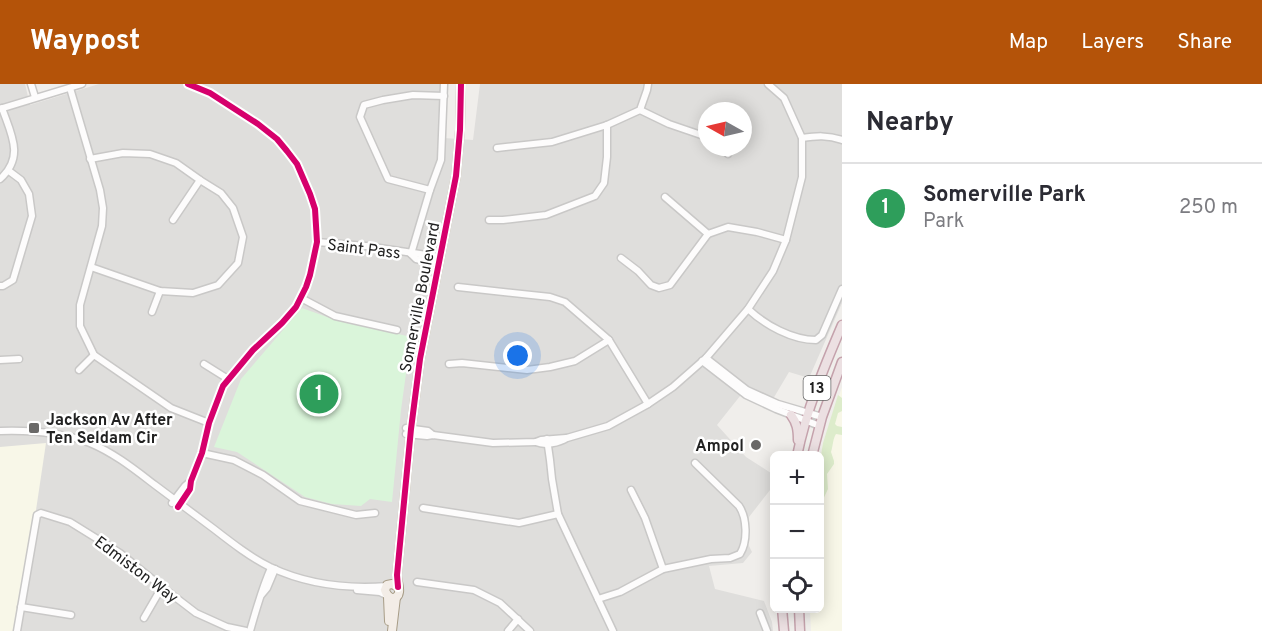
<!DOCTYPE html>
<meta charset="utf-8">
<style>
:root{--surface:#fff;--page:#f7f7f7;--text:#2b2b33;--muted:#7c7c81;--line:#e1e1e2;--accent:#b45309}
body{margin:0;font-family:Overpass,sans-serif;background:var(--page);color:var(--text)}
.controls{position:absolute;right:18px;bottom:18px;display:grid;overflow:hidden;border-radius:9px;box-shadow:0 3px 15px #0003}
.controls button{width:54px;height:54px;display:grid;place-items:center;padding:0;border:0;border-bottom:2px solid var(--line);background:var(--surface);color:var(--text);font:30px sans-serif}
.compass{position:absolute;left:698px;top:18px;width:54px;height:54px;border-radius:50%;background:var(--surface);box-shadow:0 3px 15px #0003;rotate:278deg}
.you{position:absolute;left:518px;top:272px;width:21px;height:21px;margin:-15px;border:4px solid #fff;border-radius:50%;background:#1a73e8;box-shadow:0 0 0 9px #1a73e833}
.badge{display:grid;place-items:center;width:39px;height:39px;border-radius:50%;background:var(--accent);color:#fff;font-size:20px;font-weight:700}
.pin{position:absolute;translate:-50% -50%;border:3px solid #fff;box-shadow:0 2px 6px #0006}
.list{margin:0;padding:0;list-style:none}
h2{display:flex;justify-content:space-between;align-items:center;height:78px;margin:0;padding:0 24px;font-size:26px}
h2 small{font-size:20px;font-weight:400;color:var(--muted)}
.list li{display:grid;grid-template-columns:39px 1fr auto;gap:18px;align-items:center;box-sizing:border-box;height:90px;padding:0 24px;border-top:2px solid var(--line)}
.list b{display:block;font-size:22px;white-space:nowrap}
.list p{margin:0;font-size:20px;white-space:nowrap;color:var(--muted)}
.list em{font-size:20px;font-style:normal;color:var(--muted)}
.icon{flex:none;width:33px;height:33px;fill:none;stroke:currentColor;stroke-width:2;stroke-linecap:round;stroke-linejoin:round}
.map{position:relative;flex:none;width:842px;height:547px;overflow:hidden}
header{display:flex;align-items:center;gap:36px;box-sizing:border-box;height:84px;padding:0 30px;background:var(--accent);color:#fff}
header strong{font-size:28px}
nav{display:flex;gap:33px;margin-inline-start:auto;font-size:21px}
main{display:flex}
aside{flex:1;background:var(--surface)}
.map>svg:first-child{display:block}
</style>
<header>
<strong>Waypost</strong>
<nav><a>Map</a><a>Layers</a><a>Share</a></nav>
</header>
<main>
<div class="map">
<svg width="842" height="547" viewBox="0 0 842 547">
<rect width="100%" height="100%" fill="#f0eeeb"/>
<path fill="#dfdedc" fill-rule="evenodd" d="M0 0H25L30 21 99 0H442L444 54 473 56 480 0H842V219L809 294 789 288 773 315 748 302 717 341 746 373 774 391V401L749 433 748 460 752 468 743 479 709 482 715 505 764 517 772 538 773 547H0ZM707 27H743V63H707Z"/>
<g fill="#f8f7e8">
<polygon points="842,303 842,547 811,547 810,525 820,524 820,376 823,360"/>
<polygon points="46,359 18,547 0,547 0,363"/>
</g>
<path fill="#ddeccb" d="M838 311 842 314V327L838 329 835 340 837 342 842 343V351L836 350C833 354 833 362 831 368L834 377V380L827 390 828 405 820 422V377L823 359Z"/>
<polygon fill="#daf5da" points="302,224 327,233 411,253 401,326 392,418 370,415 361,422 332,420 305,413 237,368 214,363 241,295"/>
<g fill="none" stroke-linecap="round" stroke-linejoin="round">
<defs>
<g id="minor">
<polyline points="31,0 35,13"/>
<polyline points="70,4 100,106 103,124 102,142 80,221 80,242 94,271 171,324 209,339"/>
<polyline points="0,25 82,0"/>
<polyline points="640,26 669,40 707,53"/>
<path d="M802 54C816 52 828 51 842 56"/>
<polyline points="722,63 728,70"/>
<polyline points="497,64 552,58 607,41 640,26 647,6 648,0"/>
<polyline points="90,75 123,69 150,70 176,79 200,96 221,109 233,124 243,153 238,179 218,201 193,209 160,207 91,183"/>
<path d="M0 95C25 73 11 50 2 24"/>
<polyline points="430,106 388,95 360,33 364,21 383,16 413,11 444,12"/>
<polyline points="665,113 708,150"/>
<polyline points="173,136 200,96"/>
<polyline points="489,136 503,136 546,131 595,112 604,99 607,73 607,41"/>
<polyline points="317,158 366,162 440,173"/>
<polyline points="411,170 430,106 441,76 444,0"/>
<polyline points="411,170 416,175 439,180"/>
<polyline points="621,174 638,187 651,201 659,204 670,201 708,150 728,143 757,148 786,156"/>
<polyline points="0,202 3,202 13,196 32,132 29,110 21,96 9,87"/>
<polyline points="458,203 550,213 565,218 609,256 648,320"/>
<polyline points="301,214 335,232 397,246"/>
<path d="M748 225C765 241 792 256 816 256L822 251 842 205"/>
<polyline points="152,228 160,207"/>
<polyline points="706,274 747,306 778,320 822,333"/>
<polyline points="0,276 19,275"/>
<polyline points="702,277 746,311 776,325 820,342"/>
<polyline points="204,280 228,295"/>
<polyline points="449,280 462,279 527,286 550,283 575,277 609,256"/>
<polyline points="79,286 94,271"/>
<polyline points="406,344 428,347 433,351"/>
<path d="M0 347C31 346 61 348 90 359 114 369 134 385 155 401 175 416 194 430 214 445 232 459 250 473 270 483 306 500 348 505 387 502"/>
<polyline points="406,350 427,352 433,351 493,359 536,358 541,356 566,354"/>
<polyline points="547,355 550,376 552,395 558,430 613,547"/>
<path d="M536 358C545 362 559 359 567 354L608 342 648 320 673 303 706 274 748 225 773 187 786 156 802 93V54L784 14 768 0"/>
<polyline points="202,369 234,376 263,391 300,417 356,431 375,429"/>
<polyline points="631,406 645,434 663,485"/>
<polyline points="172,419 185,402 191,397"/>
<polyline points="178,423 190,405 191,397 202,369 209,339 223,302 253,266 282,239 296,223 306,203 310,191 317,158 315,125 310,110 297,80 287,67 277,55 258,40 210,9 188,0"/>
<polyline points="423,424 519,439 558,430"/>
<polyline points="417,498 474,506 500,519 530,547"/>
<polyline points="357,506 380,508 386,511"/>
<polyline points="262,510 267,504 275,485"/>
<path d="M598 515 620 508 663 485 711 475 730 474 740 470C748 457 747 434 739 422L695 379"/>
<polyline points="21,523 71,531"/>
<polyline points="760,529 767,547"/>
<polyline points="144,534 162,503"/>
<polyline points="17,547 37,431 41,429 70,438 120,469 162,503 196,529 227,543 246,547"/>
<path d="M250 547C256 526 262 504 271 484"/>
<polyline points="508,547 518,535"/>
</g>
<g id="major">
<path d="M398 503 392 500 387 501 385 506C388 516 398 517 399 508 400 503 397 496 397 491L411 345 420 275 456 92 460 46 461 0"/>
<polyline points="388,513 389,537"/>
<polyline points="392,547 396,513"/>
</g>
<g id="highway">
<path d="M791 331C797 339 798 346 798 356"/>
<path d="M797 372C806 327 824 283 842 241"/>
<polyline points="812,372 822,333 842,278"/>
<polyline points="782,524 784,547"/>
<polyline points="799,524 800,547"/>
</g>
</defs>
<use href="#minor" stroke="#c9c8c7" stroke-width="9"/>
<use href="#major" stroke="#a79c86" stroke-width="10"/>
<use href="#highway" stroke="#c5a2ac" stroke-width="11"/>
<use href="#minor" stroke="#fdfcfc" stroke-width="6"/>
<use href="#major" stroke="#f3ede7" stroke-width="8"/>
<use href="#highway" stroke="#ece0e2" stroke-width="8"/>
<defs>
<g id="cycleway">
<polyline points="178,423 190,405 191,397 202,369 209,339 223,302 253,266 282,239 296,223 306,203 310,191 317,158 315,125 310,110 297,80 287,67 277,55 258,40 210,9 188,0"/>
<polyline points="398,503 397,491 411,345 420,275 456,92 460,46 461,0"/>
</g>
</defs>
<use href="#cycleway" stroke="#fff" stroke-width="10"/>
<use href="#cycleway" stroke="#d6006c" stroke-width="6"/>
</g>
<g fill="#6a6968" stroke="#fff" stroke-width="2">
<rect x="28" y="338" width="12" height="12" rx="3"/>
<circle cx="756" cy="361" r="6"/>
</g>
<g text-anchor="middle" stroke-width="5" stroke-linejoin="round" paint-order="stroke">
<rect fill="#fff" stroke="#646464" stroke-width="1.5" x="803.5" y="292" width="27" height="24" rx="4.5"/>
<g font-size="15" font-weight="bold" fill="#222">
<text x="817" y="309">13</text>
</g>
<g font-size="16" fill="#222" stroke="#fff">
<text transform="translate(364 164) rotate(7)" y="6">Saint Pass</text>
<text transform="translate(419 213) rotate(-79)" y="6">Somerville Boulevard</text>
<text transform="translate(137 485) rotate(37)" y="6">Edmiston Way</text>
</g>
<g font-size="16" font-weight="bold" fill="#222" stroke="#fff" text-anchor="start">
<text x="46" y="341">Jackson Av After<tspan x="46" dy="18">Ten Seldam Cir</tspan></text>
<text x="744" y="367" text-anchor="end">Ampol</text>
</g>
</g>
</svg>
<div class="controls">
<button>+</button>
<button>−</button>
<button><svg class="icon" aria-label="locate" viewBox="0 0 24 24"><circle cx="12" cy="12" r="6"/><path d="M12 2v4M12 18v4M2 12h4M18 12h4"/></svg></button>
</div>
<svg class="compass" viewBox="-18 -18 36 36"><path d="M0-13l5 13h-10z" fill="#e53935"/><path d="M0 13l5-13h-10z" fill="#7c7c81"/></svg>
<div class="you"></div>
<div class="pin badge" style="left:319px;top:310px;background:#2e9e5b">1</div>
</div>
<aside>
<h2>Nearby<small></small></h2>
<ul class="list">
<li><span class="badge" style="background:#2e9e5b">1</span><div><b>Somerville Park</b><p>Park</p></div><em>250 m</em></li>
</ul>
</aside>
</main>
